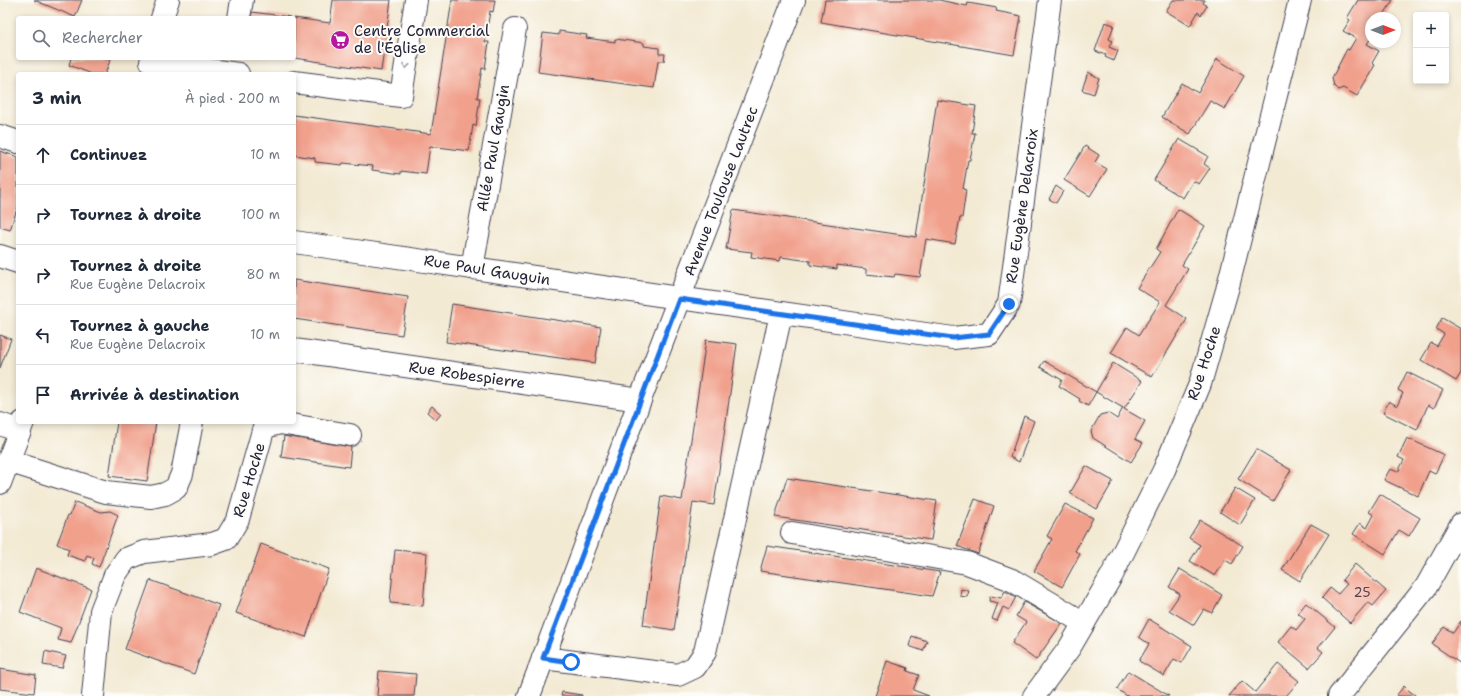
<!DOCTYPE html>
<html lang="fr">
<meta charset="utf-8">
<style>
:root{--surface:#fff;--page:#f2f2f3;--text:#1f2937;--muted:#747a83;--line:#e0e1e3}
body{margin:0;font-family:"Shantell Sans",sans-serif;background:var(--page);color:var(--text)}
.controls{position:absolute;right:12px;top:12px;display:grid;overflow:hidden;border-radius:4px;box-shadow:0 2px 6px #0003}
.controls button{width:36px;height:36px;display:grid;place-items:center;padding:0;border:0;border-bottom:1px solid var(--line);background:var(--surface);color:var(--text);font:20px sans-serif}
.compass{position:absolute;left:1365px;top:12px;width:36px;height:36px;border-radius:50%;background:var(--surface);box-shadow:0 2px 6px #0003;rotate:90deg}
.stop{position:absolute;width:12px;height:12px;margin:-9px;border:3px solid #1a73e8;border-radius:50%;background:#fff}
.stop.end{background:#1a73e8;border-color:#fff;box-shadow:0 1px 4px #0008}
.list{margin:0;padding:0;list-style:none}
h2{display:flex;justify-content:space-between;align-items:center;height:52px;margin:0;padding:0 16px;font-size:17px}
h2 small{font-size:13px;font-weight:400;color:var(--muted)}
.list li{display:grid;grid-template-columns:26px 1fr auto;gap:12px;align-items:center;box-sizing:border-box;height:60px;padding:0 16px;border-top:1px solid var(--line)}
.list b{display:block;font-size:15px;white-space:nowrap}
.list p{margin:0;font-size:13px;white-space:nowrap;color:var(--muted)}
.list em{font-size:13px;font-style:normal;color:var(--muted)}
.icon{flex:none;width:22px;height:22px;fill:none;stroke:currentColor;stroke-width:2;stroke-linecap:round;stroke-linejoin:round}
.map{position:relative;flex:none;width:1461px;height:696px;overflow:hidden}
.search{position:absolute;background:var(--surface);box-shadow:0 2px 6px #0003;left:16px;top:16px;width:280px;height:44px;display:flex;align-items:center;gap:10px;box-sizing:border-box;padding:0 14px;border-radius:4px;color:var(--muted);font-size:15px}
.panel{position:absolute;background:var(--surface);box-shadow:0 2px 6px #0003;left:16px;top:72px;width:280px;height:352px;border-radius:4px}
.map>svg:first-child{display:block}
</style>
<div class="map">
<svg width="1461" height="696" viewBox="0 0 1461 696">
<rect width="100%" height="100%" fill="#fdfcf7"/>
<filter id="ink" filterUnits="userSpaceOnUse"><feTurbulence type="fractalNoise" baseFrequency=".025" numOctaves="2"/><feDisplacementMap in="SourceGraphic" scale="8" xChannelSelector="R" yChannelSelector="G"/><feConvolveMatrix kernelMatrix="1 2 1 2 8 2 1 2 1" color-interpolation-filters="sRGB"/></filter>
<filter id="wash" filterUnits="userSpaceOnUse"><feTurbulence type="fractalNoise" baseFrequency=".012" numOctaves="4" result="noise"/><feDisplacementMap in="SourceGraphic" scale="16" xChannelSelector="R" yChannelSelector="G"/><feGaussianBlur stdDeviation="0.9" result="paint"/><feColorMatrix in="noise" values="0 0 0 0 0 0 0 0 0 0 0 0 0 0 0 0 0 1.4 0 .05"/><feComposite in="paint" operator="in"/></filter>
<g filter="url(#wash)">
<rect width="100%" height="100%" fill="#f3ead4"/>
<g id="blocks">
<g fill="#f1a08c">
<polygon points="34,0 82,0 75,17"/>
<polygon points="333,0 391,0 381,71 294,58 294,18 330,23"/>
<polygon points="452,0 495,0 493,12 490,11 485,42 489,42 485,69 482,68 477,98 480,98 476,126 473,125 469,151 430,146 426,174 401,171 401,174 372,170 373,166 343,163 342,165 315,162 315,158 294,155 294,115 431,134"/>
<polygon points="825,0 939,0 967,6 968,3 997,8 996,11 1021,16 1014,55 821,22"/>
<polygon points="1173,0 1205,0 1203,3 1207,6 1201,15 1198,12 1190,26 1166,11"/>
<polygon points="1358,0 1393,0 1382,18 1371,18 1371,38 1367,44 1379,51 1372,63 1375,65 1357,96 1343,88 1338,90 1334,86 1332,78 1347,49 1349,50 1356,38 1343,31 1350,20 1347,18"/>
<polygon points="252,12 290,17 290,18 251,18"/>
<polygon points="1105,22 1114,25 1109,39 1112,41 1109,47 1118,51 1114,61 1105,57 1106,55 1095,51"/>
<polygon points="559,31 587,35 586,38 615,42 615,39 644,43 644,46 659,48 659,54 665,54 664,61 658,61 654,88 538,72 543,33 559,35"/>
<polygon points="71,58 111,58 105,74 92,74 69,65"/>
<polygon points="1217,59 1244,76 1225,109 1210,101 1190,134 1162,117 1182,83 1198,93"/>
<polygon points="1088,72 1099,78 1094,94 1082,90"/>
<polygon points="937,100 976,106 972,133 975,133 970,160 968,160 963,189 966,190 962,218 960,218 955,244 926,239 920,277 895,274 894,277 866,274 866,269 837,265 837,269 810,265 810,261 781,257 780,261 751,257 752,252 726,249 733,210 916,237"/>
<polygon points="1179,139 1208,156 1204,164 1210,168 1199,184 1193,181 1183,198 1154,180"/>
<polygon points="1085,146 1099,155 1095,162 1107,169 1090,196 1064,180"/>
<polygon points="0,151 18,157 18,206 10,230 0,227"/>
<polygon points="1056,186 1063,191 1056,203 1049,199"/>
<polygon points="1178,209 1205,226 1182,265 1188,269 1166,305 1187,319 1152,377 1111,353 1127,327 1139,335 1160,302 1137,288 1160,252 1156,249"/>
<polygon points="294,280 408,297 402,335 294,319"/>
<polygon points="452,304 601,327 595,363 446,342"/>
<polygon points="1442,318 1461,329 1461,373 1456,381 1421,360 1431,343 1437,346 1444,334 1436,329"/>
<polygon points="0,335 11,339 0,368"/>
<polygon points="706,340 737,344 714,505 693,502 674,630 643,625 661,496 682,500"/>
<polygon points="1044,361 1096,392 1088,406 1079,401 1080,399 1059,386 1062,380 1040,367"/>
<polygon points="1113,363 1142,381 1124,409 1145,421 1135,439 1143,443 1131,462 1093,438 1091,431 1100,415 1108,413 1117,419 1123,408 1096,392"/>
<polygon points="1407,372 1443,390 1434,408 1428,405 1417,430 1383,413 1389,401 1397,406 1403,393 1398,390"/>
<polygon points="432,406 441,414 436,420 427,412"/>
<polygon points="1024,416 1034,421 1019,462 1010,457"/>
<polygon points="117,422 156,422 147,481 109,476"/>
<polygon points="284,436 351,447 349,467 281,457"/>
<polygon points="1407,438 1444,455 1435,474 1429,471 1418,496 1384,480 1390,469 1398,472 1404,460 1398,457"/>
<polygon points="1256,449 1291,470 1273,501 1238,479"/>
<polygon points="1086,466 1113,481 1097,509 1070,493"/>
<polygon points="787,478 937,501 931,540 775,517"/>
<polygon points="1235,488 1255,500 1240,525 1220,512"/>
<polygon points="1380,494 1420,518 1409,536 1399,530 1385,554 1353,534 1360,523 1367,528 1374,515 1369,512"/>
<polygon points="975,499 994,506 978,554 957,546"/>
<polygon points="75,502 101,512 110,511 118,515 99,567 92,564 94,558 87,555 85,561 67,555 69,549 57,544 68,515 70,515"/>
<polygon points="1065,504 1093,518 1075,551 1080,554 1062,587 1034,571 1052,539 1047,536"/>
<polygon points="1200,520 1243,546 1232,564 1225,560 1215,576 1190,561 1200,545 1189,538"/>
<polygon points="1311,524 1329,534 1300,581 1282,570"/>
<polygon points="261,544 329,569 306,637 236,613"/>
<polygon points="767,546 940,572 932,596 760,571"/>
<polygon points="395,550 427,553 423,606 390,603"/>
<polygon points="1355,564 1386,591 1373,606 1368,602 1350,623 1322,598 1330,588 1338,594 1347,584 1342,580"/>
<polygon points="36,568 91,589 71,643 58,640 61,628 20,612"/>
<polygon points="1180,569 1222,595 1212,613 1204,609 1194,625 1169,610 1180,594 1169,587"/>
<polygon points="150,580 219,605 194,674 125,649"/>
<polygon points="961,589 969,591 967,597 960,596"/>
<polygon points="1005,591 1016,597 1009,610 1003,607 997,621 992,619 998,603 989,601 990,596 1001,598"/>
<polygon points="1024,602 1062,623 1036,660 1012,643 1026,622 1016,616"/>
<polygon points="1306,603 1335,627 1318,648 1323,652 1309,668 1278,642 1291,626 1296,630 1305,619 1298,613"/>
<polygon points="1149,619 1192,646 1182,663 1174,659 1164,676 1139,661 1149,644 1139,637"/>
<polygon points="1461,621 1461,664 1432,644 1444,627 1453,633"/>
<polygon points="912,636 927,641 923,651 909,646"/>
<polygon points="45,651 66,656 62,668 43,665"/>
<polygon points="887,661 908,668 907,671 919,675 913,690 929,696 875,696"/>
<polygon points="1278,664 1299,681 1286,696 1229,696 1242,681 1255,692"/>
<polygon points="0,669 36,675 34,693 0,689"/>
<polygon points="379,671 416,674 414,696 377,696"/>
<polygon points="1128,671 1169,696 1127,696 1117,689"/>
<polygon points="1404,686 1407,689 1416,696 1396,696"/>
<polygon points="562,692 582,695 582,696 561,696"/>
</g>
</g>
</g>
<g filter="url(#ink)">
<use href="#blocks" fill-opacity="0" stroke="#414052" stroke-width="1"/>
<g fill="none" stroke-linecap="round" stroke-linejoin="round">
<defs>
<g id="minor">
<polyline points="162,18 168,0"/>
<polyline points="239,18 242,0"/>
<polyline points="151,62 238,74"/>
<polyline points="294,82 401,96 416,0"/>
<polyline points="0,136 18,142"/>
<polyline points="294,242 953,338 989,334 1009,304 1050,0"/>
<polyline points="0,256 18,262"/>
<polyline points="472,268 515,29"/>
<polyline points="294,350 640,400"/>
<polyline points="0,424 20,431"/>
<polyline points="8,461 106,492 151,497 165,494 176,488 182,474 192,422"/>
<polyline points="0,483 23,422"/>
<polyline points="792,533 967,563 1012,580 1084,623"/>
<polyline points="543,658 678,675 695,667 705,652 781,314"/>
<polyline points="93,696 101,611 115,575 126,559 144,552 212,544 226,539 238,519 264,427 280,423 350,435"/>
<polyline points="529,696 640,400 794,0"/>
<polyline points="1034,696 1070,647 1112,575 1164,470 1200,384 1227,290 1300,0"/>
<polyline points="1339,696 1426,587 1461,524"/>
</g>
</defs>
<use href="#minor" stroke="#414052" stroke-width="24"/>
<use href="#minor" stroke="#fff" stroke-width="22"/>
</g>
<defs><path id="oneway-chevron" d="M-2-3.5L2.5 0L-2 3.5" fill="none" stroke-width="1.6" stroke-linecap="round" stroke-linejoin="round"/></defs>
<use stroke="#9c9ca7" href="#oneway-chevron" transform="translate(406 66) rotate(99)"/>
</g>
<g fill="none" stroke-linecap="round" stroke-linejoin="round" filter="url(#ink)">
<polyline stroke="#1a73e8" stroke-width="5" points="571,662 543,658 679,299 953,338 989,334 1009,304"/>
</g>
<defs>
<symbol id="supermarket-disc" viewBox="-11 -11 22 22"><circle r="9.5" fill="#b5179e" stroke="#fdfcf7"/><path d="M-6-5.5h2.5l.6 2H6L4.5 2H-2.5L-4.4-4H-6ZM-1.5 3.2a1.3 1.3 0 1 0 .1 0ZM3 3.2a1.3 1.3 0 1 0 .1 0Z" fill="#fff"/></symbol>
</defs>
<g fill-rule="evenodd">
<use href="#supermarket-disc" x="329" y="29" width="22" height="22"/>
</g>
<g text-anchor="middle" stroke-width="4" stroke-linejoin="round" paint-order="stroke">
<g font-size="13" fill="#56424f">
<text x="1362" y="597">25</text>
</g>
<g font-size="15" fill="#22223b" stroke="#fdfcf7" text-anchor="start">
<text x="354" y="36">Centre Commercial<tspan x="354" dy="17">de l'Église</tspan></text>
</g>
<g font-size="15" fill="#22223b" stroke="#fdfcf7">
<text transform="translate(493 148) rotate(-80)" y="5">Allée Paul Gaugin</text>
<text transform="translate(721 191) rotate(-69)" y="5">Avenue Toulouse Lautrec</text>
<text transform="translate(1022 206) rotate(-82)" y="5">Rue Eugène Delacroix</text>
<text transform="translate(487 270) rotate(9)" y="5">Rue Paul Gauguin</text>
<text transform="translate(1204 363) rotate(-72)" y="5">Rue Hoche</text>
<text transform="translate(467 375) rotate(8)" y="5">Rue Robespierre</text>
<text transform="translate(249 480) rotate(-73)" y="5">Rue Hoche</text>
</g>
</g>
</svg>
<div class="controls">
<button>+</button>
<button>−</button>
</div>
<svg class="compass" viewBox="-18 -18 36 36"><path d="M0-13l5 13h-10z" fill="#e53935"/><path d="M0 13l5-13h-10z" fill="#747a83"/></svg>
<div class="stop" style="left:571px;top:662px"></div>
<div class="stop end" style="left:1009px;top:304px"></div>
<div class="search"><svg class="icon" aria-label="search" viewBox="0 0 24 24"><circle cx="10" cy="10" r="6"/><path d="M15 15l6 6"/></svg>Rechercher</div>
<section class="panel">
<h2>3 min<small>À pied · 200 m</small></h2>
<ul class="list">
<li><svg class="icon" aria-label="ahead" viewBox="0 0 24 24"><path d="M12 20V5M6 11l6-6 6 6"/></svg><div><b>Continuez</b></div><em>10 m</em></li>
<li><svg class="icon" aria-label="right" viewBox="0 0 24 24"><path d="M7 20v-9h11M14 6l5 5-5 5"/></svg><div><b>Tournez à droite</b></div><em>100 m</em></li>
<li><svg class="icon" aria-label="right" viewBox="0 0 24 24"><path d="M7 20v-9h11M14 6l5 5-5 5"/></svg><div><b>Tournez à droite</b><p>Rue Eugène Delacroix</p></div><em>80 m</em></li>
<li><svg class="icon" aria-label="left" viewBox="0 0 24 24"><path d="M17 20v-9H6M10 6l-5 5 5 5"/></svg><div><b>Tournez à gauche</b><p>Rue Eugène Delacroix</p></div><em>10 m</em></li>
<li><svg class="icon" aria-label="arrive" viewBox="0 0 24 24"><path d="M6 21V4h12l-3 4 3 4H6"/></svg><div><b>Arrivée à destination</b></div></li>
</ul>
</section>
</div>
